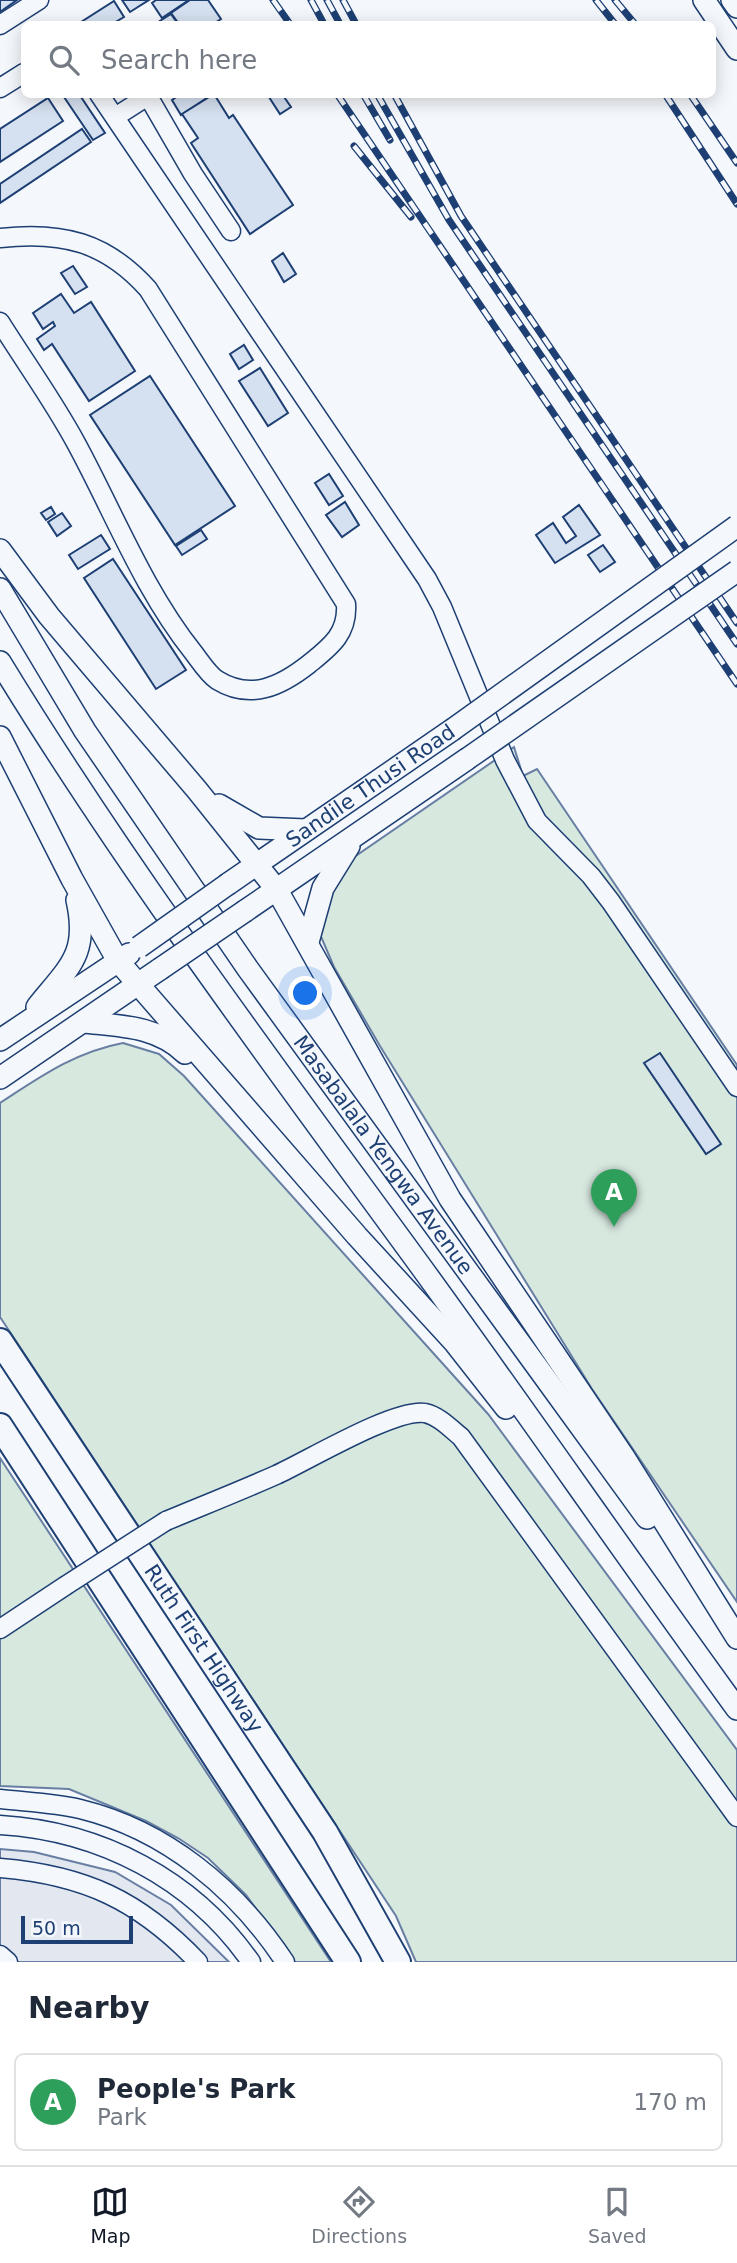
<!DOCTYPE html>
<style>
:root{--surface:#fff;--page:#f2f2f3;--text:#1f2937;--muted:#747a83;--line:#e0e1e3;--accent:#111827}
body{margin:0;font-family:"DejaVu Sans",sans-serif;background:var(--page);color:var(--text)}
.scale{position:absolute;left:21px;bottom:18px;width:112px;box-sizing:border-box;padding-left:7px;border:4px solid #1d3f73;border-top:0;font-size:19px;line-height:24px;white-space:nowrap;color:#1d3f73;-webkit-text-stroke:5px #f4f7fb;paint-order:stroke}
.you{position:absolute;left:306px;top:994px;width:24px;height:24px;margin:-18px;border:5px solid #fff;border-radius:50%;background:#1a73e8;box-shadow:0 0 0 10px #1a73e833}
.badge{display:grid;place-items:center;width:46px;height:46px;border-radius:50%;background:var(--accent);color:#fff;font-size:23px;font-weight:700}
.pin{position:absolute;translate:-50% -58px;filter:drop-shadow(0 2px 4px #0008)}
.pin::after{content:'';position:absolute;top:37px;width:24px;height:21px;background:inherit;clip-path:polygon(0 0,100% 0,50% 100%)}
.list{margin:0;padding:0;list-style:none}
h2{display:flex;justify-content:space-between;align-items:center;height:91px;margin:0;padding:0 28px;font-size:30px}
h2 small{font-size:23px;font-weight:400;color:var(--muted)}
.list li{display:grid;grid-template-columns:46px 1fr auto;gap:21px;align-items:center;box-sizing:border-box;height:98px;margin:0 14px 14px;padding:0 14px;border:2px solid var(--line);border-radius:10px}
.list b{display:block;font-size:26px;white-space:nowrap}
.list p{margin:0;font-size:23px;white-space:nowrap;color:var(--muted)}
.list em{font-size:23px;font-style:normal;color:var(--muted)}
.icon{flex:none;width:38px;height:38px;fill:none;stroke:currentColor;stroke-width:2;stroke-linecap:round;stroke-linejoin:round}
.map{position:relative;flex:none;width:737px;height:1962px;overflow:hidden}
.search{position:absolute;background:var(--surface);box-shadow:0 4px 18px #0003;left:21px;right:21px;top:21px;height:77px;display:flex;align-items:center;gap:18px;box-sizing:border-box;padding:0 24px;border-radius:10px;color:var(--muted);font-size:26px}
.sheet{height:203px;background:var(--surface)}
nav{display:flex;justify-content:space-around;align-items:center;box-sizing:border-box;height:98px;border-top:2px solid var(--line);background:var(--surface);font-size:19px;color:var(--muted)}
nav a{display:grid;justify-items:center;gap:4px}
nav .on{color:var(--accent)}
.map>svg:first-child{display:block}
</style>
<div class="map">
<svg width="737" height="1962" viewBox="0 0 737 1962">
<rect width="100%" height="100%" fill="#f4f7fb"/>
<g fill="#d7e8df" stroke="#687fa3" stroke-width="2">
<polygon points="514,747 523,776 537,769 737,1065 737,1602 592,1389 380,1046 334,967 319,932 328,895 347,862"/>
<path d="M123 1043 159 1054 184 1076 488 1414 737 1750V1962H416L396 1916 0 1317V1103C40 1077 75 1052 123 1043Z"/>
<polygon points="0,1458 331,1962 295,1962 246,1895 208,1858 178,1838 146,1821 69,1789 0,1786"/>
</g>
<polygon fill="#e3e8f0" stroke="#687fa3" stroke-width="2" points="0,1849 34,1852 115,1872 171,1905 229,1962 0,1962"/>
<g fill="#d5e0f0" stroke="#1d3f73" stroke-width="2">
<polygon points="0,0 17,0 0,12"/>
<polygon points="122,0 149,0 130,12"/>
<polygon points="156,0 189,0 162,18 152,3"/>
<polygon points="190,0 208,0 221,19 213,24 179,24 171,13"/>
<polygon points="114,1 124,17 112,24 78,24"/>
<polygon points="171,14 178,24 155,24"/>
<polygon points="62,94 79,94 105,133 93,140"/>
<polygon points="181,94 213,94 181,115 172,100"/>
<polygon points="214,94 229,118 233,115 293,205 250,234 191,143 198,138 182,114"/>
<polygon points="267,94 282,94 291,107 280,114"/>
<polygon points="48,98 63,121 0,162 0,129"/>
<polygon points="82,129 91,142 0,203 0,184"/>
<polygon points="283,253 296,274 284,282 272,261"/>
<polygon points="73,266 87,287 75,294 61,273"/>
<polygon points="61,294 74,313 91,302 135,371 89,401 52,344 44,350 37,339 55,326 53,322 43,329 33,313"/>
<polygon points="244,345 253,360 239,369 230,354"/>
<polygon points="260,368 288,413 268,426 239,381"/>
<polygon points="150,376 235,506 175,545 90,415"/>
<polygon points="329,474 343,496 329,505 315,483"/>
<polygon points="345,502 359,525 342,537 326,515"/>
<polygon points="579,505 600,535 555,563 536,535 553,523 566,543 576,536 563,517"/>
<polygon points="51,507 55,514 46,520 41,513"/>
<polygon points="62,513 71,526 57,536 48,522"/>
<polygon points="201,530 207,539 182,555 176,546"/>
<polygon points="101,535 110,549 78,569 69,555"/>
<polygon points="603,545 615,562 600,572 588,555"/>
<polygon points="113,559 186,670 156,689 84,578"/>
<polygon points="660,1053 721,1144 706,1154 644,1063"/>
</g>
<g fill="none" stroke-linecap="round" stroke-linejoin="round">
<defs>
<g id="minor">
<polyline points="0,25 39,0"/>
<polyline points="0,88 24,73"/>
<polyline points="99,94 427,579 442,607 505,760 537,821 591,876 611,902 737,1087"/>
<polyline points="148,96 193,174 231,231"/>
<polyline points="115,117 151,94"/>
<path d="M0 238C62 231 106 242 148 289L346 604C348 634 330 647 309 664 281 686 251 701 217 680 208 674 200 661 193 652 143 589 114 513 76 443 54 402 25 362 0 322"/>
<path d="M166 1521C202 1506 240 1491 276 1475 307 1461 395 1408 425 1413 439 1416 450 1428 461 1437L737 1817"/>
<polyline points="0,1629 65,1586"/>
<path d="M0 1799C26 1802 54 1803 80 1809 166 1830 237 1889 285 1962"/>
<path d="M0 1825C101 1831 193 1879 251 1962"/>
<path d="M0 1868C84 1875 139 1900 198 1962"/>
<polyline points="0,1955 8,1962"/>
</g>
<g id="major">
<polyline points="704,0 737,49"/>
<polyline points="732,0 737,7"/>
<polyline points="0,550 49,616 197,790 277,890 450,1199 624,1457 737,1638"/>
<path id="s1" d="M0 589 85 731 248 969 647 1518"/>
<path d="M0 662C127 870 275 1067 419 1264 526 1411 630 1562 737 1709"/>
<polyline points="0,737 72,879 118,961 357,1236 455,1343 506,1408"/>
<polyline points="219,805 259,828 306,830"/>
<path id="s2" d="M228 884 452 730"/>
<polyline points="245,911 467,759"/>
<polyline points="308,942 323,888 349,846"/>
<path d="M37 1007C70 966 89 954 77 900"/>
<path d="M84 1022C121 1026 157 1026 185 1053"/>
<polyline points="0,1040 129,954"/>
<polyline points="0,1078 160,969"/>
</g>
<g id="highway">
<path id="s3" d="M0 1341 325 1832 398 1962"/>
<polyline points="0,1426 348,1962"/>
</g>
</defs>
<use href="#minor" stroke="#1d3f73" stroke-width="21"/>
<use href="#major" stroke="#1d3f73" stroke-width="24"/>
<use href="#highway" stroke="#1d3f73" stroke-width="28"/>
<use href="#minor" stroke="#f4f7fb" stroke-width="18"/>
<use href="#major" stroke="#f4f7fb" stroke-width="21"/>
<use href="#highway" stroke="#f4f7fb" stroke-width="24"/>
<defs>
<g id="rail">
<polyline points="273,0 290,24"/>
<polyline points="311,0 324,24"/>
<polyline points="327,0 340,24"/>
<polyline points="343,0 356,24"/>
<polyline points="596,0 615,24"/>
<polyline points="615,0 635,24"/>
<polyline points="337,94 737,684"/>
<polyline points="363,94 390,140"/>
<polyline points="377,94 449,220 737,644"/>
<polyline points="394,94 461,216 737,623"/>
<polyline points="665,94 737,204"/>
<polyline points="690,94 737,163"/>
<polyline points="354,146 411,217"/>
</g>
</defs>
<use href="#rail" stroke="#1d3f73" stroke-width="7"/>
<use href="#rail" stroke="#f4f7fb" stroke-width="4.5" stroke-dasharray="13" stroke-linecap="butt"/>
<defs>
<polyline id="minor-bridge" points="65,1586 166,1521"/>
<g id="major-bridge">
<polyline points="452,730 737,526"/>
<polyline points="467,759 737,571"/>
<polyline points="139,947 228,884"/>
<polyline points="160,969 245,911"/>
</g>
</defs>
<use href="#minor-bridge" stroke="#1d3f73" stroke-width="21" stroke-linecap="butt"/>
<use href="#major-bridge" stroke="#1d3f73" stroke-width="24" stroke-linecap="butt"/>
<use href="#minor-bridge" stroke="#f4f7fb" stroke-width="18"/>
<use href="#major-bridge" stroke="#f4f7fb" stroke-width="21"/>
</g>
<g text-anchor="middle" stroke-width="5" stroke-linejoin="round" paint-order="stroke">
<g font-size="21" fill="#1d3f73" stroke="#f4f7fb">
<text dy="7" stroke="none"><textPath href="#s2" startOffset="173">Sandile Thusi Road</textPath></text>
<text dy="7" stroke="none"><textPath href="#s1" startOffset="684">Masabalala Yengwa Avenue</textPath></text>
<text dy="7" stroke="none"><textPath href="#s3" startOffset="369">Ruth First Highway</textPath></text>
</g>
</g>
</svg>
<div class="scale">50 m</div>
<div class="you"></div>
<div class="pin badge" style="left:614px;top:1227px;background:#2e9e5b">A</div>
<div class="search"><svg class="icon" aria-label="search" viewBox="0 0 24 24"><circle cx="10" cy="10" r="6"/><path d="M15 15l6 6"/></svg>Search here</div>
</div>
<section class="sheet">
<h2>Nearby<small></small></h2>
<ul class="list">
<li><span class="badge" style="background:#2e9e5b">A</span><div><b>People's Park</b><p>Park</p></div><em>170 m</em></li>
</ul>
</section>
<nav>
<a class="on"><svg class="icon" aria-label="map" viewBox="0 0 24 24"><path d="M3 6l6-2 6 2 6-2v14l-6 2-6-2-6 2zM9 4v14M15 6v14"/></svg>Map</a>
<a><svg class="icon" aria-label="directions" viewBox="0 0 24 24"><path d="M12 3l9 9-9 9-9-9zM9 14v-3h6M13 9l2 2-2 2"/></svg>Directions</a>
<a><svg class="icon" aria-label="saved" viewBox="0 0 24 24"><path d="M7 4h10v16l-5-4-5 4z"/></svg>Saved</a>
</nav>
